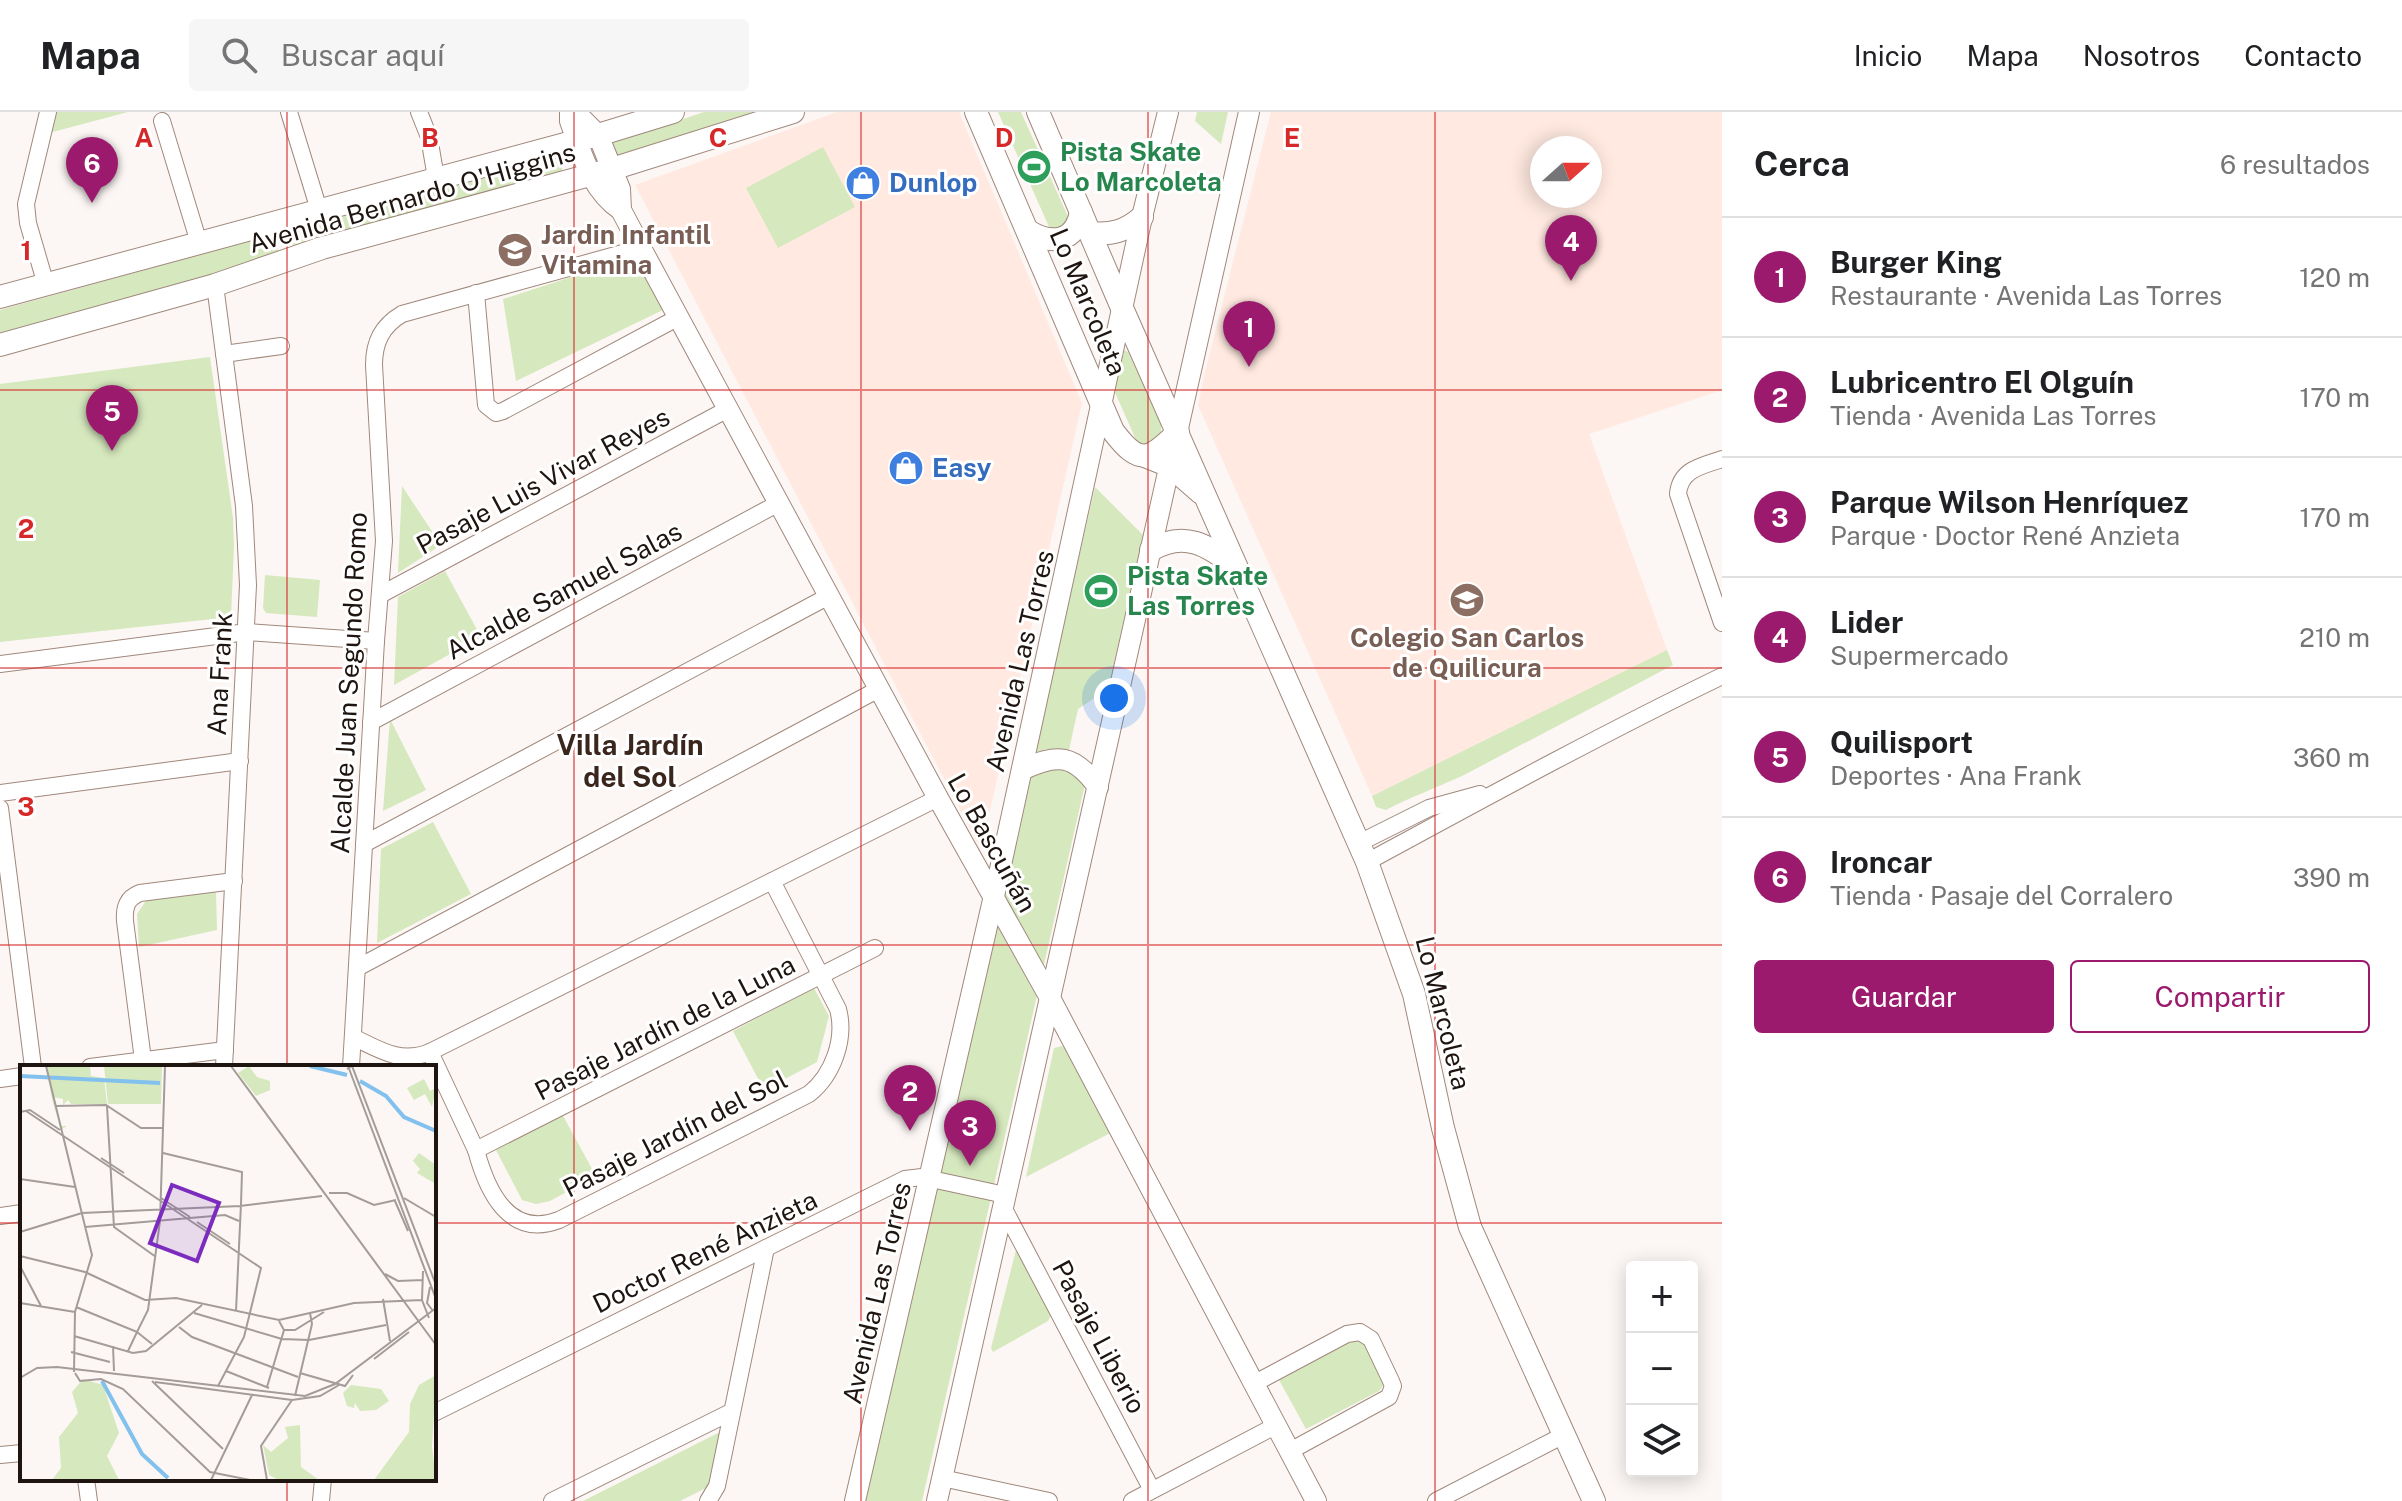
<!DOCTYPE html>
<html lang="es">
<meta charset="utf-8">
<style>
:root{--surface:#fff;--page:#f6f6f6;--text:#202124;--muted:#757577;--line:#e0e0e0;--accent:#9c1a6d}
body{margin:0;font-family:"Public Sans",sans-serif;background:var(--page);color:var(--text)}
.controls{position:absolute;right:24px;bottom:24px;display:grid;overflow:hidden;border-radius:8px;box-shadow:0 4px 20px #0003}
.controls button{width:72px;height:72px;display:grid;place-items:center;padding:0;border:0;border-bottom:2px solid var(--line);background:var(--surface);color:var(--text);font:40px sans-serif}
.compass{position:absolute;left:1530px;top:24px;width:72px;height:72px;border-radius:50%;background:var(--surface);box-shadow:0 4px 20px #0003;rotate:69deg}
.you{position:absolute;left:1114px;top:586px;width:28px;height:28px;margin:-20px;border:6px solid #fff;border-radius:50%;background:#1a73e8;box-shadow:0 0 0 12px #1a73e833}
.badge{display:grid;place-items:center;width:52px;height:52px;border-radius:50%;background:var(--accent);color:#fff;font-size:26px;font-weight:700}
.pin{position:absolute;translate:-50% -66px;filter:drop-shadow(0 2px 4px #0008)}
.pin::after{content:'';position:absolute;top:42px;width:28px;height:24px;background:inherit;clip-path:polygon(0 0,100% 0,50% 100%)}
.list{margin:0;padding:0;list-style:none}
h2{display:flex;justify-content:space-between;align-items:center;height:104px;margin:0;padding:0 32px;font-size:34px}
h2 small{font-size:26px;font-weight:400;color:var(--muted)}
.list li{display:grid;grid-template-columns:52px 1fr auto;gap:24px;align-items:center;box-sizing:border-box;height:120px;padding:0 32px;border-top:2px solid var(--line)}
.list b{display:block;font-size:30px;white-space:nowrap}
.list p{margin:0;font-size:26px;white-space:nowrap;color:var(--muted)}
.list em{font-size:26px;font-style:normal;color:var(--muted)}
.actions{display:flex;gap:16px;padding:24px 32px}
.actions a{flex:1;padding:18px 0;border:2px solid var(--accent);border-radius:8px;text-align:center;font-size:28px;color:var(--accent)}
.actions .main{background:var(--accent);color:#fff}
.icon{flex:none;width:44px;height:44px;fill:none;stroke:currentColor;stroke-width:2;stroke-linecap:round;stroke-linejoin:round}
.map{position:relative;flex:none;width:1722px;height:1389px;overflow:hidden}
header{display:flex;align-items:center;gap:48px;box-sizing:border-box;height:112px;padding:0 40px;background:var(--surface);border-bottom:2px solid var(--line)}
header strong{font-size:38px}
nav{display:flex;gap:44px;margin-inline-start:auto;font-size:28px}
.search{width:560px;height:72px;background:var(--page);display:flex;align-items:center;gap:20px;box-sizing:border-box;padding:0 28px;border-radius:8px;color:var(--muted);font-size:30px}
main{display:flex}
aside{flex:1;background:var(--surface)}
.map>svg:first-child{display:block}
</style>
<header>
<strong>Mapa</strong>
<div class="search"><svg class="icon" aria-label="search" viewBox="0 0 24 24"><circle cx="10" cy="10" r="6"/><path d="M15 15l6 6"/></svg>Buscar aquí</div>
<nav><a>Inicio</a><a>Mapa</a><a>Nosotros</a><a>Contacto</a></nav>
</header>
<main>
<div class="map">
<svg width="1722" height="1389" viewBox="0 0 1722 1389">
<rect width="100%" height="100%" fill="#fcf7f4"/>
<g fill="#ffe9e0" fill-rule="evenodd">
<polygon points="837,0 959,0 1082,291 981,738 635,73"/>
<path d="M1271 0H1722V278L1589 322 1667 538 1372 684 1198 293 1205 260ZM1542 36H1590V84H1542Z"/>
</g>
<g fill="#d6e8be">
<polygon points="54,0 128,0 49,21"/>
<polygon points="704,0 761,0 618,48 607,33"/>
<polygon points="998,0 1021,0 1070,109 1069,116 1050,117"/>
<polygon points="1197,0 1228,0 1221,32 1195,9"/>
<polygon points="823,35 855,95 778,136 746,76"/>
<polygon points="560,46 563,62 295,137 285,120"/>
<polygon points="277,121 278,139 223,161 0,223 0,198"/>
<polygon points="633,145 665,197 516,269 503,187"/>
<polygon points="1123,237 1128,240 1161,311 1161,326 1149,336 1137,330 1113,276"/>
<polygon points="210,245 233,406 234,434 231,505 0,530 0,272"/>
<polygon points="402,374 441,433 398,461"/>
<polygon points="1095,375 1143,423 1108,577 1078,597 1069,638 1046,637 1034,641"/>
<polygon points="445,459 481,525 394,573 398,485"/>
<polygon points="265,463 320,468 317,505 266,501 263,496"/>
<path d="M1667 538 1673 553 1462 664C1436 676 1410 685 1386 698L1376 695 1372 684Z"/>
<polygon points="390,607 426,678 383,699"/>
<polygon points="1054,650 1086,668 922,1389 865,1389 1030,660"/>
<polygon points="433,710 471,782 377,831 381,737"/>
<polygon points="216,779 217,818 139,835 137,802 148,786"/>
<polygon points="814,876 829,904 817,950 764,978 733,919"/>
<polygon points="1062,934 1068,939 1114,1019 1026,1065 1054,936"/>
<polygon points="562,1002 596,1064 550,1089 536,1092 522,1088 496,1038"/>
<polygon points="1016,1138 1051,1203 1048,1209 993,1240 991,1236"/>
<polygon points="1351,1227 1367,1232 1386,1270 1379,1279 1306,1317 1278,1266"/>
<polygon points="720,1320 708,1375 680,1389 583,1389"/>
</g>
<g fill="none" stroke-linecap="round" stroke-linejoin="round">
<defs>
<g id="minor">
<polyline points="289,0 319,98"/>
<polyline points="419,0 429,25 436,66"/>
<polyline points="162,9 199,131"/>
<polyline points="46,173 28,111 26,92 48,0"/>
<polyline points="215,173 244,394 248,473 224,955"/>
<polyline points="476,181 486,293 496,301 503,299 679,205"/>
<polyline points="224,242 281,234"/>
<path d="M1722 347C1702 354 1680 357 1678 382L1722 511"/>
<polyline points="380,483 728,297"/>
<polyline points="0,552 247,520 376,529"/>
<polyline points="371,610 779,391"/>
<polyline points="0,681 240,649"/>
<polyline points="0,696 33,955"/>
<polyline points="1359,731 1429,696 1480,682"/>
<polyline points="364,732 829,484"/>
<path d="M1367 750C1485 686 1602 622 1722 564"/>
<polyline points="357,856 879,577"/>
<path d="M353 925C380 938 400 952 430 940L938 686"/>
<path d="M430 940 476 1038C487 1079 509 1127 559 1108L809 982C833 963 846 927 838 897L772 769"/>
<path d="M143 948 125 809C124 795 127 786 140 781L234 769"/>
<polyline points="90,955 225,938"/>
<path d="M351 955 376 529 384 429 374 253C374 230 382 214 402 202L641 136"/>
<polyline points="0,967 22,964"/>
<polyline points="476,1038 875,836"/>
<polyline points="1003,1095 1152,1378"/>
<polyline points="0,1104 22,1101"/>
<polyline points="1255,1271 1347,1222 1360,1220 1371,1227 1391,1269 1393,1274 1389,1285 1290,1339"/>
<polyline points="434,1301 905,1067 922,1065 1005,1083"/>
<polyline points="0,1343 22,1341"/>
<polyline points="942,1366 1049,1389"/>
<polyline points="86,1367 89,1389"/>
<polyline points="321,1389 323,1367"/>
<polyline points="552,1389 731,1300"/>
<polyline points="708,1389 717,1374 766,1136"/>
<polyline points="1132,1389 1277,1313"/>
<polyline points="1436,1389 1564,1323"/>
</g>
<g id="tertiary">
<path d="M570 0V9C582 42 591 78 621 98"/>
<polyline points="575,0 598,23 620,77 621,98 641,136 938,686 1050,886 1316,1389"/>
<path d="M1022 658C1057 641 1074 642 1098 675"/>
<polyline points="855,1389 999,762 1142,105 1168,0"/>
<polyline points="937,1389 1249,0"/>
</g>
<g id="secondary">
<path d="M976 0 1113 319C1140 355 1150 348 1178 320"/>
<polyline points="1038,0 1122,196 1367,750 1414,882 1443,1016 1470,1115 1594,1389"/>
<path d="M1028 119C1052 133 1075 131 1081 100"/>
<path d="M1090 121C1112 123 1126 119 1142 105"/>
<polyline points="0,185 598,23 673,0"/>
<polyline points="0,233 215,173 322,136 612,57 793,0"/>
<polyline points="1145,344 1170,354 1201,381"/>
<path d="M1151 438C1184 418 1208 433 1236 455"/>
</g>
</defs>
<use href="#minor" stroke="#a0887c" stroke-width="18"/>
<use href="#tertiary" stroke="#a0887c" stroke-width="22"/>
<use href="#secondary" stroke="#a0887c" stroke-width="24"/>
<use href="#minor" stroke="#fff" stroke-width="16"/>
<use href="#tertiary" stroke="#fff" stroke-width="20"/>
<use href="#secondary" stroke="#fff" stroke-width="22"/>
</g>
<path fill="none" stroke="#d62828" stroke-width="2" stroke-opacity="0.55" d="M287 0V955M574 0V1389M861 0V1389M1148 0V1389M1435 0V1389M0 278H1722M0 556H1722M0 833H1722M0 1111H22M434 1111H1722M287 1367V1389"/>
<defs>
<symbol id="stadium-disc" viewBox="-11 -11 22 22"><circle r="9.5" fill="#2e9e5b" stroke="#fff"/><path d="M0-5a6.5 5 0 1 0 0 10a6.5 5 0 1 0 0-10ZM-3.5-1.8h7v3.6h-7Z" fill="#fff"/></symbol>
<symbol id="shop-disc" viewBox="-11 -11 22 22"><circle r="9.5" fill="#3f7fe0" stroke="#fff"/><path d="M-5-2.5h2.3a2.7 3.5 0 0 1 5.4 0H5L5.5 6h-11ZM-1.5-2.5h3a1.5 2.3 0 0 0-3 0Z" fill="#fff"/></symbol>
<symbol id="school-disc" viewBox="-11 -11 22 22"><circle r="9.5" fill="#8d6e63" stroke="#fff"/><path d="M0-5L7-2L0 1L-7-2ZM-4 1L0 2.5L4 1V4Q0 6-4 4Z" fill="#fff"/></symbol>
</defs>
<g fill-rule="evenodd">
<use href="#stadium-disc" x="1014" y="35" width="40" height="40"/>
<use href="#shop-disc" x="843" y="51" width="40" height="40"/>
<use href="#school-disc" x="495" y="118" width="40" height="40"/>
<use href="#shop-disc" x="886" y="336" width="40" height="40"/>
<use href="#stadium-disc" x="1081" y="459" width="40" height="40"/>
<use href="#school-disc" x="1447" y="468" width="40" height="40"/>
</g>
<g text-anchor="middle" stroke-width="6" stroke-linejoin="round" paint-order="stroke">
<g font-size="26" font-weight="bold" fill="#27864d" stroke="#fff" text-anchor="start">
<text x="1060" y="49">Pista Skate<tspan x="1060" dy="30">Lo Marcoleta</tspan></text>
<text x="1127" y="473">Pista Skate<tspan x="1127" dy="30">Las Torres</tspan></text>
</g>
<g font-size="26" font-weight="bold" fill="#366cbe" stroke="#fff" text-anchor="start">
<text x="889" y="80">Dunlop</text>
<text x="932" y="365">Easy</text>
</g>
<g font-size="26" fill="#1e1410" stroke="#fff">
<text transform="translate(412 86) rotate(-16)" y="9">Avenida Bernardo O'Higgins</text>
<text transform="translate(1088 190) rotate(67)" y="9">Lo Marcoleta</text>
<text transform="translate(543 369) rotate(-28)" y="9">Pasaje Luis Vivar Reyes</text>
<text transform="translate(564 479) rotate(-28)" y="9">Alcalde Samuel Salas</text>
<text transform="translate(1020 549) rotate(-77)" y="9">Avenida Las Torres</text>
<text transform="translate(220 562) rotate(-87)" y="9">Ana Frank</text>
<text transform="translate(349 571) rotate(-87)" y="9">Alcalde Juan Segundo Romo</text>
<text transform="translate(992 731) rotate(61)" y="9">Lo Bascuñán</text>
<text transform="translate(1443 901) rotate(76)" y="9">Lo Marcoleta</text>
<text transform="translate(665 916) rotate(-27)" y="9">Pasaje Jardín de la Luna</text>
<text transform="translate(675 1022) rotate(-27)" y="9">Pasaje Jardín del Sol</text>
<text transform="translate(705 1140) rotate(-26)" y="9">Doctor René Anzieta</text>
<text transform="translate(877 1181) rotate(-77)" y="9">Avenida Las Torres</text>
<text transform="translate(1099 1225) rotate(62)" y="9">Pasaje Liberio</text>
</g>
<g font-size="26" font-weight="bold" fill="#785e54" stroke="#fff" text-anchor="start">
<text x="541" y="132">Jardin Infantil<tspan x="541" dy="30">Vitamina</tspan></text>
<text x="1467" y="535" text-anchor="middle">Colegio San Carlos<tspan x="1467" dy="30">de Quilicura</tspan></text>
</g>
<g font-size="28" font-weight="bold" fill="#3a261d" stroke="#fff">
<text x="630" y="643">Villa Jardín<tspan x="630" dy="32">del Sol</tspan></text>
</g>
</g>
<g transform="translate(20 953)">
<rect width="416" height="416" fill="#fcf7f4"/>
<path d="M26 1H70L71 11 84 13 87 39H51L48 35 43 40V34L33 32 40 61H47L42 64 40 62 32 34ZM84 1H142L141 39H88ZM229 1 237 12 250 16V25L236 31 218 8ZM404 14 410 26 416 23 412 42 405 29 394 35 387 23ZM399 88 416 100V119L397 108 400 104 393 96ZM416 310 412 382 416 415H354L389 367 390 339 399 320ZM63 314 83 320 99 368 87 391 99 415H32L41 403 39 372 58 348 52 327ZM331 320 361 324 369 336 356 345 340 346 335 338 334 343 327 341 323 328ZM280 360 281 402 299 415H258L249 410 243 380 251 387 268 373 265 362Z" fill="#d6e8be"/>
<path fill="none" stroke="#82c1ed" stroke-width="4" d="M290 1 327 10M0 11 140 18M340 16 366 31 384 52 416 66M82 316 122 389 148 413"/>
<path fill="none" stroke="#a39c99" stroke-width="2" d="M26 1 72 190 55 247 54 307M211 1 416 280M328 1 416 234M327 4 332 1 416 220M35 41 86 40 121 63H142M87 41 94 162 136 192M6 46 241 203 224 272 198 321M0 47 10 45 40 65M143 88 222 107 221 139M81 93 104 108M0 114 55 122M309 128H327L354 140 376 135M141 133 170 152M384 133 416 152M375 136 388 166M62 148 220 141 302 131M177 157 210 179M65 162 205 150 219 156M0 167 62 148M0 191 65 207M0 201 21 241M403 206 402 235 409 253M65 207 125 235 156 233 259 255 334 238 402 235M365 209 378 216 403 215M410 222 407 238 413 246M363 234 370 276M0 238 55 247M56 242 117 267 128 245 140 156 145 1M216 246 221 139M174 248 262 274 289 275 366 260M159 262 172 272 278 312M264 265H275L304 247M54 271 113 288 126 286 182 240M93 281 94 306M108 286 117 267 132 279M51 287 90 297M354 294 389 267M206 306 249 323M55 308 60 316 81 314 103 324 190 407 230 415M280 308 325 321 333 310M0 313 17 303 37 302 285 331 315 319 416 243M132 316 203 384M135 317 272 335 300 331 319 320M247 322 264 265 259 256M275 331 292 259 290 248M191 415 232 330M247 415 241 381 272 335"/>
<path fill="#7b2cbf" fill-opacity="0.15" stroke="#7b2cbf" stroke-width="4" d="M152 120 199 138 177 196 130 178Z"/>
<rect width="416" height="416" fill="none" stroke="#1e1410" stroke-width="4"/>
</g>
<g font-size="26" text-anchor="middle" font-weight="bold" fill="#d62828" stroke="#fff" stroke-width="6" stroke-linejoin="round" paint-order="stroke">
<text x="144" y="35">A</text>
<text x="430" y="35">B</text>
<text x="718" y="35">C</text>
<text x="1004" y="35">D</text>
<text x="1292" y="35">E</text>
<text x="26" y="148">1</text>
<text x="26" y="426">2</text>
<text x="26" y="704">3</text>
</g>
</svg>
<div class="controls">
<button>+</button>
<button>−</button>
<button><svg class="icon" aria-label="layers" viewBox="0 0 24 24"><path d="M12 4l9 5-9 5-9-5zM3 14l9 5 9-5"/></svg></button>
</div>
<svg class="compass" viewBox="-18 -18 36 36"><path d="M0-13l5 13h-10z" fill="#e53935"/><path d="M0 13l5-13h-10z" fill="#757577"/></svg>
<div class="you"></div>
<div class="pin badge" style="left:1249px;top:255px">1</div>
<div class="pin badge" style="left:910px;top:1019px">2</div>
<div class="pin badge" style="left:970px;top:1054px">3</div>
<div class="pin badge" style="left:1571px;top:169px">4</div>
<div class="pin badge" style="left:112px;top:339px">5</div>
<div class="pin badge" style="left:92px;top:91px">6</div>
</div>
<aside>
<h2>Cerca<small>6 resultados</small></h2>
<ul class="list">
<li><span class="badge">1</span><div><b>Burger King</b><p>Restaurante · Avenida Las Torres</p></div><em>120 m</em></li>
<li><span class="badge">2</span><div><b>Lubricentro El Olguín</b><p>Tienda · Avenida Las Torres</p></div><em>170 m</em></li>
<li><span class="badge">3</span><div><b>Parque Wilson Henríquez</b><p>Parque · Doctor René Anzieta</p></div><em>170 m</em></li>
<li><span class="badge">4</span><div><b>Lider</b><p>Supermercado</p></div><em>210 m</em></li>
<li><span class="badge">5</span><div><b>Quilisport</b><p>Deportes · Ana Frank</p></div><em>360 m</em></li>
<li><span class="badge">6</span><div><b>Ironcar</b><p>Tienda · Pasaje del Corralero</p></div><em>390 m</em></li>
</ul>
<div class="actions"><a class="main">Guardar</a><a>Compartir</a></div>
</aside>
</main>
